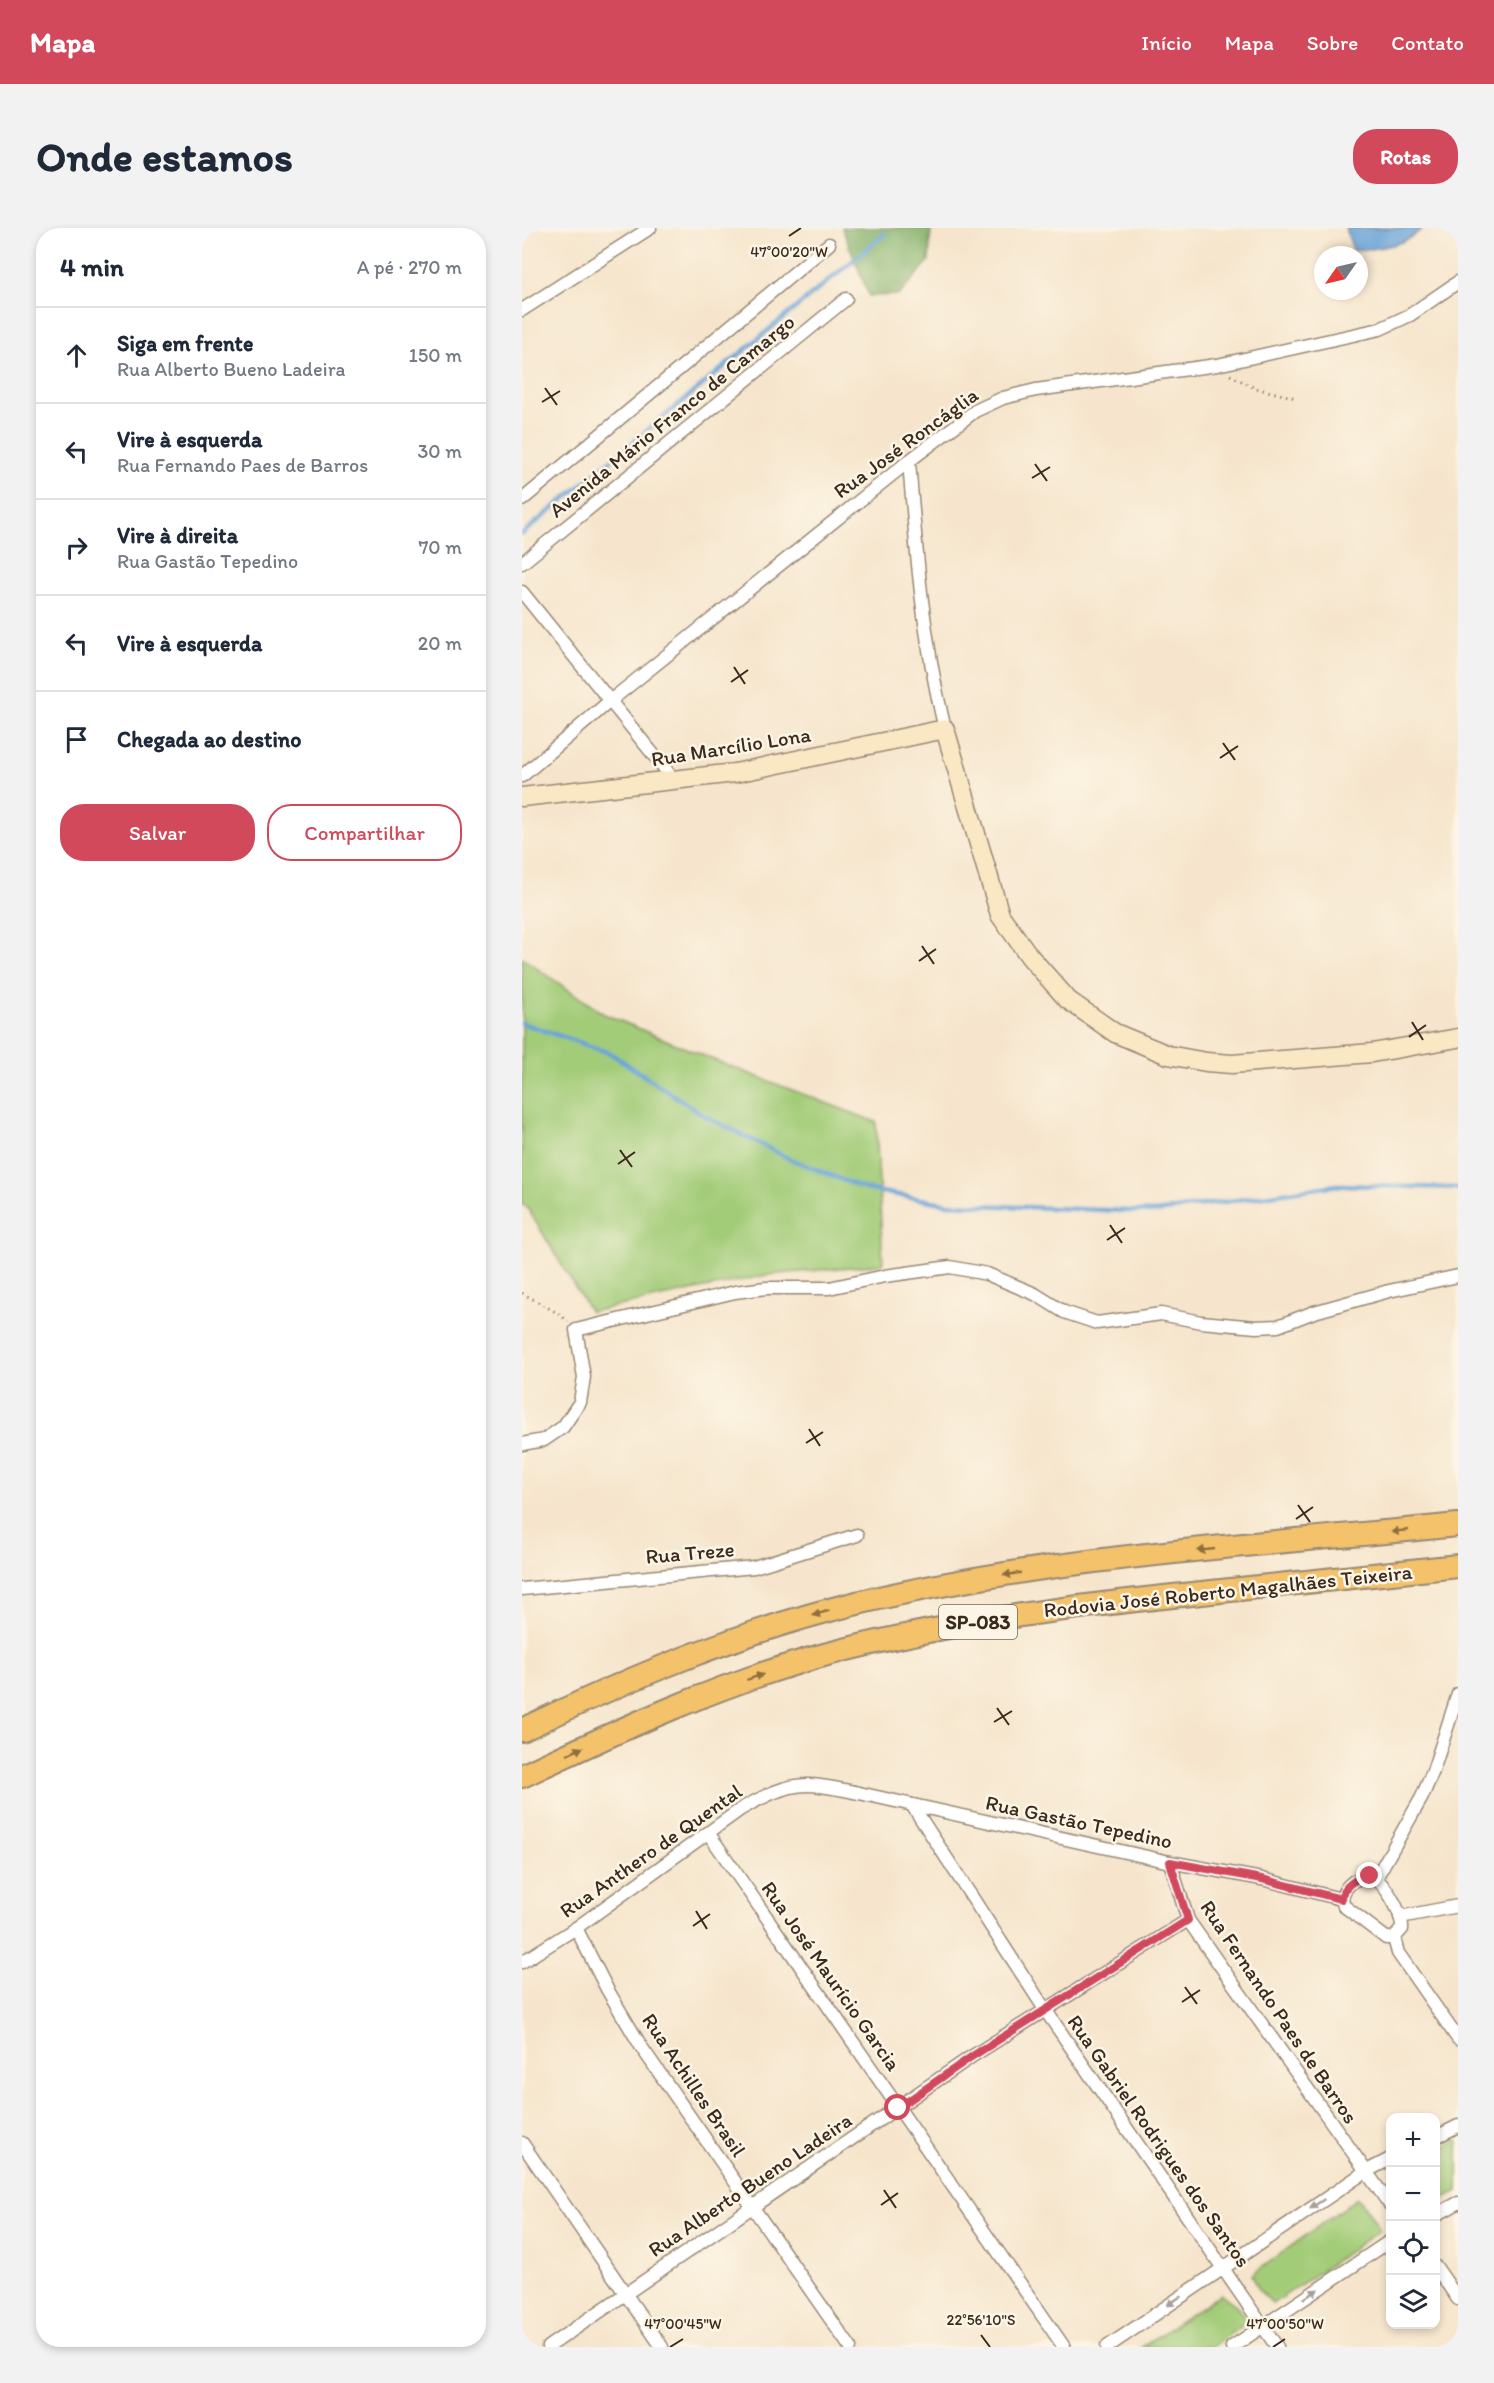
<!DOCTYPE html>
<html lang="pt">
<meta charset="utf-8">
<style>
:root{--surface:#fff;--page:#f2f2f3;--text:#1f2937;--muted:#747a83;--line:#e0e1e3;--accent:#d1495b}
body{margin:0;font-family:Itim,sans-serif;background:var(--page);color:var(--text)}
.controls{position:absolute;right:18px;bottom:18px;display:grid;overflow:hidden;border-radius:12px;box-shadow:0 3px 9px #0003}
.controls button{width:54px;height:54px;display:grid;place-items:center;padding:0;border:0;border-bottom:2px solid var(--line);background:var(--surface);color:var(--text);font:30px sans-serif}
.compass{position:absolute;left:792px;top:18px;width:54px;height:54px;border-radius:50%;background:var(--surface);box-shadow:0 3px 9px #0003;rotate:236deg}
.stop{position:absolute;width:18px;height:18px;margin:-14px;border:4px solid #d1495b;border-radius:50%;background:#fff}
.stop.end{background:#d1495b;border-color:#fff;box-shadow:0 2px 6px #0008}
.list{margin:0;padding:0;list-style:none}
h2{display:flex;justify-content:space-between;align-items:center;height:78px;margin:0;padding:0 24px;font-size:26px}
h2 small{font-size:20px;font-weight:400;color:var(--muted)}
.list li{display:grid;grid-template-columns:39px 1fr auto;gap:18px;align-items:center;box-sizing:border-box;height:96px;padding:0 24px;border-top:2px solid var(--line)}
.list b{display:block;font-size:22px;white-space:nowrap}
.list p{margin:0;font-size:20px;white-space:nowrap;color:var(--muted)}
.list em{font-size:20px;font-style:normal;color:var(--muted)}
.actions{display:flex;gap:12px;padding:18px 24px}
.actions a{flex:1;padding:14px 0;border:2px solid var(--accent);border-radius:24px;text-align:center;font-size:21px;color:var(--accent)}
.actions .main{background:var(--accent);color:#fff}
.icon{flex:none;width:33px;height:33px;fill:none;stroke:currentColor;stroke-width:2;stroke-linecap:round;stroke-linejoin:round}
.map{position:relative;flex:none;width:936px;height:2119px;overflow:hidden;border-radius:24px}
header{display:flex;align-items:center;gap:36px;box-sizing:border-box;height:84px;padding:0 30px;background:var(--accent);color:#fff}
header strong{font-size:28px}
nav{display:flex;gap:33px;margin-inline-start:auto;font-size:21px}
.intro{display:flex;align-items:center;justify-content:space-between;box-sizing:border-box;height:144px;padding:0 36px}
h1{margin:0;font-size:42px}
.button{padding:15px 27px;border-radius:24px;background:var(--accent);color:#fff;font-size:21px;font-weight:700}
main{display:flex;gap:36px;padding:0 36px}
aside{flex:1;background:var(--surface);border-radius:24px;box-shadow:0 3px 9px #0003}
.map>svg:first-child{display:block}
</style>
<header>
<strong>Mapa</strong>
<nav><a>Início</a><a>Mapa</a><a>Sobre</a><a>Contato</a></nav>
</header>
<div class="intro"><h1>Onde estamos</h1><a class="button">Rotas</a></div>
<main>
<aside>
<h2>4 min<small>A pé · 270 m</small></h2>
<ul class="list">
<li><svg class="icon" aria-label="ahead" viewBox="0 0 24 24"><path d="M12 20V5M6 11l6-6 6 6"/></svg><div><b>Siga em frente</b><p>Rua Alberto Bueno Ladeira</p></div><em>150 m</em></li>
<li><svg class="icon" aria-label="left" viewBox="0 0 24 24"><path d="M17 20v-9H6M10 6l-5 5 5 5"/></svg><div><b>Vire à esquerda</b><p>Rua Fernando Paes de Barros</p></div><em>30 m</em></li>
<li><svg class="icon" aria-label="right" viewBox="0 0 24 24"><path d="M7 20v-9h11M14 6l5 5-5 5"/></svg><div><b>Vire à direita</b><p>Rua Gastão Tepedino</p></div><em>70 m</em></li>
<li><svg class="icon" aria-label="left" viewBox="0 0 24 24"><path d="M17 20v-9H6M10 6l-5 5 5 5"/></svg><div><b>Vire à esquerda</b></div><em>20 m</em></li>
<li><svg class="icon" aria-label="arrive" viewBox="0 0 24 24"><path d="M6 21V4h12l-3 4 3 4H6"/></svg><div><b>Chegada ao destino</b></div></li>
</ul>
<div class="actions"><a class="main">Salvar</a><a>Compartilhar</a></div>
</aside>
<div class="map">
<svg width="936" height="2119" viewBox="0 0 936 2119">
<rect width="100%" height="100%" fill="#fcf5e5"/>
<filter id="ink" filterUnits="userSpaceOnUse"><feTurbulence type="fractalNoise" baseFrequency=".0167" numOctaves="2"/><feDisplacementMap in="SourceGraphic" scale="12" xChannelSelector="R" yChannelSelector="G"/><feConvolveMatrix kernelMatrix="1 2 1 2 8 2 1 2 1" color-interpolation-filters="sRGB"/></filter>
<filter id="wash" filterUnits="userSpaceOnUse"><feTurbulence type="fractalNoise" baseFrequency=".008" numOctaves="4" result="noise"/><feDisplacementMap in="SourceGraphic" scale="24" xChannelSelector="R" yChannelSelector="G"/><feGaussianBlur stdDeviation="1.35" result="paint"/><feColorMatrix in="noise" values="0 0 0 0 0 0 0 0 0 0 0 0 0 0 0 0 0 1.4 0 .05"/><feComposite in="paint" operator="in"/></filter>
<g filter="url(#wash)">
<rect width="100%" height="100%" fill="#f6e5cc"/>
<g fill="#a3cc78" stroke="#6f7b4b" stroke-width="1.5">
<polygon points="0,730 82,786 197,834 354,894 361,1036 245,1047 68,1084 5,979 0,977"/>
<polygon points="936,1911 936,1963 914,1974 914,1923"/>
<polygon points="835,1970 847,1984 858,2002 750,2076 738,2063 730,2047"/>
<polygon points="699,2066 715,2078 725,2094 690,2119 620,2119"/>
</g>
<polygon fill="#82b068" stroke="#5e6d43" stroke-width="1.5" points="320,0 409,0 407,33 377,67 347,68"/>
<path fill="#67a3d8" stroke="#51667b" stroke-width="1.5" d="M824 0H899L900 1C881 19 856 20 831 23Z"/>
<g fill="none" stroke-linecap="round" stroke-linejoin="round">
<g stroke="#67a3d8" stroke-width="4.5">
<polyline points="0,306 363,6"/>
<polyline points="0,795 88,825 183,888 266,930 343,961 426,976 634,984 815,957 936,960"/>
</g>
</g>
</g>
<g filter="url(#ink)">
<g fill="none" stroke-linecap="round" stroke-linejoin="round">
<defs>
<g id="street">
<polyline points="0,82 128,0"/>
<path d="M387 233C394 323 401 412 423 501"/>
<polyline points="0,272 307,16"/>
<polyline points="0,335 324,71"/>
<polyline points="0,364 152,552"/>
<polyline points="0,548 88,473 387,233 453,183 481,170 514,162 695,137 858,101 888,87 936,54"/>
<polyline points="0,1216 22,1212 41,1199 58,1174 62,1149 54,1102 213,1064 244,1060 307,1060 363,1048 428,1039 465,1046 513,1066 542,1084 575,1095 639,1086 679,1094 734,1099 756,1098 792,1084 867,1063 936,1048"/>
<polyline points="0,1361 232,1339 335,1307"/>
<polyline points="390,1577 524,1783 755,2119"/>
<polyline points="187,1606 542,2119"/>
<polyline points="648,1634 666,1692 868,1977"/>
<path d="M848 1648C863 1653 881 1686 880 1701L872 1710H864L822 1678C815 1663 833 1648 848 1648Z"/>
<polyline points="854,1650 900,1569 911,1543 936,1466"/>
<polyline points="878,1689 936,1678"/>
<polyline points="54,1700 85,1761 120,1820 328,2119"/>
<polyline points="872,1710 876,1725 936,1811"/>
<path d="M0 1734 54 1700 219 1581C239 1570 261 1557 285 1557 302 1557 321 1562 337 1565L648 1634 740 1651 819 1671"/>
<polyline points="914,1909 936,1898"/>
<polyline points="0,1915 140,2119"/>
<polyline points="914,1987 936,1975"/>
<polyline points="914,2039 936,2071"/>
<polyline points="26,2119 449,1829 666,1692"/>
<polyline points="585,2119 843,1944 868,1931"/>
<polyline points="710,2119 868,2013"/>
</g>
<polyline id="secondary" points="0,569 213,545 423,501 478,687 508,729 546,772 593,805 646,827 684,834 710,836 850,825 936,810"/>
<g id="highway">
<path d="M0 1502C107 1450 219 1403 335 1375 531 1328 736 1317 936 1297"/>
<path d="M0 1548C97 1502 197 1456 302 1427 426 1394 552 1378 680 1365 765 1356 851 1347 936 1338"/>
</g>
</defs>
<use href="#street" stroke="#988875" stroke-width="15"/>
<use href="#secondary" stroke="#988875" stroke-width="21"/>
<use href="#highway" stroke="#988875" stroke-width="26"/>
<g stroke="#988875" stroke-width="3" stroke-dasharray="1.5 4.5" stroke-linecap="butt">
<polyline points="708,147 733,160 774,170"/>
<polyline points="0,1065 39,1087 46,1094"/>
</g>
<use href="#street" stroke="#fff" stroke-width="12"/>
<use href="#secondary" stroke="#fae7c3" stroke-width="18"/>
<use href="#highway" stroke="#f3c26a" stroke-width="22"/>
</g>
<defs><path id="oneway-solid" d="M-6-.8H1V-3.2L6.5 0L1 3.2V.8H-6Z" transform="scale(1.5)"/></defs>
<g fill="#8e6e40">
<use href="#oneway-solid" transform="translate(878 1303) rotate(174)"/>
<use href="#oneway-solid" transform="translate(684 1322) rotate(174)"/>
<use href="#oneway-solid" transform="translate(490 1346) rotate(172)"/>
<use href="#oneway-solid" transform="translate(299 1385) rotate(164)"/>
<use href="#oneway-solid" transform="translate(233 1449) rotate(-18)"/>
<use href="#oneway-solid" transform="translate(53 1523) rotate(-25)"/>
</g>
<g fill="#a79f9a">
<use href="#oneway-solid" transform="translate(795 1976) rotate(146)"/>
<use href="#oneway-solid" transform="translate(789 2066) rotate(-34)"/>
<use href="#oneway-solid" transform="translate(652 2073) rotate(146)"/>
</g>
</g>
<g fill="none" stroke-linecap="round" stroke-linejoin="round" filter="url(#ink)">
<path stroke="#d1495b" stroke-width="8" d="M376 1880 449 1829 666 1692 648 1634 740 1651 819 1671C821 1658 836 1648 848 1648"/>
</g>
<path fill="none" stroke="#3b2a1e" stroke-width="2" d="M267 8 279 0M23 160 35 177M20 174 38 163M513 236 525 253M510 250 528 239M212 439 223 456M209 454 226 442M701 515 713 532M698 530 716 518M400 718 412 736M397 733 414 721M890 794 901 812M887 809 904 797M98 922 110 939M96 936 113 924M588 997 600 1015M585 1012 603 1000M287 1201 298 1218M284 1215 301 1204M776 1277 788 1294M774 1291 791 1279M475 1480 487 1497M472 1494 490 1483M174 1683 185 1701M171 1698 188 1686M663 1759 675 1776M660 1774 678 1762M362 1962 374 1980M359 1977 376 1965M459 2107 468 2119M148 2119 161 2111M751 2119 763 2111"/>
<g text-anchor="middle" stroke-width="5" stroke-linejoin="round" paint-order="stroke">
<rect fill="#fcf5e5" stroke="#75675a" stroke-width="1.5" x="417" y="1377" width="78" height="34" rx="4.5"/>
<g font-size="20" font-weight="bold" fill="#3b2a1e">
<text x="456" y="1401">SP-083</text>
</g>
<g font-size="21" fill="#3b2a1e" stroke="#fcf5e5">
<text transform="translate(150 188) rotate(-39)" y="7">Avenida Mário Franco de Camargo</text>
<text transform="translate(384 215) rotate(-36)" y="7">Rua José Roncáglia</text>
<text transform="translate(209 519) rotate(-9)" y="7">Rua Marcílio Lona</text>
<text transform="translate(168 1325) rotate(-5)" y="7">Rua Treze</text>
<text transform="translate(706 1363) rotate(-6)" y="7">Rodovia José Roberto Magalhães Teixeira</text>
<text transform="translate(557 1594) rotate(12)" y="7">Rua Gastão Tepedino</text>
<text transform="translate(129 1623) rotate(-35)" y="7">Rua Anthero de Quental</text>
<text transform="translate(309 1748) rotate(55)" y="7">Rua José Maurício Garcia</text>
<text transform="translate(757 1784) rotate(56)" y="7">Rua Fernando Paes de Barros</text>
<text transform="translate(172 1857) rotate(56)" y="7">Rua Achilles Brasil</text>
<text transform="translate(637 1913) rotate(55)" y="7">Rua Gabriel Rodrigues dos Santos</text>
<text transform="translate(228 1957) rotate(-34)" y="7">Rua Alberto Bueno Ladeira</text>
</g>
</g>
<g font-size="15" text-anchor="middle" fill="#3b2a1e" stroke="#fcf5e5" stroke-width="5" stroke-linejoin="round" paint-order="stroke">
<text x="267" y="29">47°00'20"W</text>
<text x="459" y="2097">22°56'10"S</text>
<text x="161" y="2101">47°00'45"W</text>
<text x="763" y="2101">47°00'50"W</text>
</g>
</svg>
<div class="controls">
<button>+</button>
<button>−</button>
<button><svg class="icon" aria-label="locate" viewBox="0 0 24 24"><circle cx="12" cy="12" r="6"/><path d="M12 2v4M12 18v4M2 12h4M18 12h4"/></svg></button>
<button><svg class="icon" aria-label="layers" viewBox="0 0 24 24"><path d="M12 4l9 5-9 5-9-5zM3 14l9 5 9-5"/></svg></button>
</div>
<svg class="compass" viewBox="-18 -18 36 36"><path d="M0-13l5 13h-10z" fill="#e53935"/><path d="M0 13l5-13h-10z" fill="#747a83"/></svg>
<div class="stop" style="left:376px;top:1880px"></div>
<div class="stop end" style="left:848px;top:1648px"></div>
</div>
</main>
